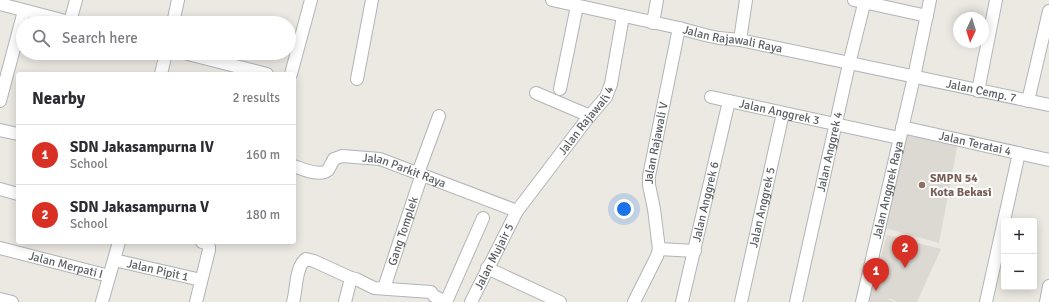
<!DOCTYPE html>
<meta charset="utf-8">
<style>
:root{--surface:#fff;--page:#f2f2f3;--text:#2b2b33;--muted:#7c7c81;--line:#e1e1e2;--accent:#d93025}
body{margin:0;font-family:Signika,sans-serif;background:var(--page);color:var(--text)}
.controls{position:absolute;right:12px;bottom:12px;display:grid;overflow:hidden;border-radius:4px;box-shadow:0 2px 10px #0003}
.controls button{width:36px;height:36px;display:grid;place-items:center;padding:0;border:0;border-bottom:1px solid var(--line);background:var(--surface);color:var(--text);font:20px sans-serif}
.compass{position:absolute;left:953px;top:12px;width:36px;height:36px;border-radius:50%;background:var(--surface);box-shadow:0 2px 10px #0003;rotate:184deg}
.you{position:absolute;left:624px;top:209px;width:14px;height:14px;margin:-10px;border:3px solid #fff;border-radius:50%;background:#1a73e8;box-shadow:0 0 0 6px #1a73e833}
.badge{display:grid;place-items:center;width:26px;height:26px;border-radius:50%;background:var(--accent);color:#fff;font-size:13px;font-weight:700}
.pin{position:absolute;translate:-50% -33px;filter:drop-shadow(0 1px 2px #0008)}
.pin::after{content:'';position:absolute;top:21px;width:14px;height:12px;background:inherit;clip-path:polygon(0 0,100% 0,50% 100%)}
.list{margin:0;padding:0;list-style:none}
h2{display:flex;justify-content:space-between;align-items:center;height:52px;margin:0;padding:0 16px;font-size:17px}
h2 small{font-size:13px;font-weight:400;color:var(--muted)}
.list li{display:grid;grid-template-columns:26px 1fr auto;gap:12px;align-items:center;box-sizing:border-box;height:60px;padding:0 16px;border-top:1px solid var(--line)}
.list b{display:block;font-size:15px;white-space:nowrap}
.list p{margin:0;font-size:13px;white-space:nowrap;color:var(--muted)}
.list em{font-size:13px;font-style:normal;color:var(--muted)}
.icon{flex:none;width:22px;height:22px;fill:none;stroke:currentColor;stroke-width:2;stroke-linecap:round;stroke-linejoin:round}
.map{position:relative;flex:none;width:1049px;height:302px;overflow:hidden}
.search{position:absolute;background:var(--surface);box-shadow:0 2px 10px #0003;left:16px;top:16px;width:280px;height:44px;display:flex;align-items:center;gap:10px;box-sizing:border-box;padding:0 14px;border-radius:22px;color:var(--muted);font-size:15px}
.panel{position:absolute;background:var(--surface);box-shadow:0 2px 10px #0003;left:16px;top:72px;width:280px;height:172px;border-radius:4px}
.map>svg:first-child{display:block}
</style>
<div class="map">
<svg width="1049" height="302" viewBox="0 0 1049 302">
<rect width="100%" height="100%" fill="#ece9e3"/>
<g fill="#dcd8d2">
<polygon points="907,131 958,142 939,243 885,228"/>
<polygon points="887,235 941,249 917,302 897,302 889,298 888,299 894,302 868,302"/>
</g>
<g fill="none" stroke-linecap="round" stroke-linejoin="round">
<defs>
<g id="minor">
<path id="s1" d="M552 0 679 28 705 35 719 38 740 40 1049 105"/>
<polyline points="854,0 927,16"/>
<polyline points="0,4 73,23"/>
<polyline points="70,22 76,0"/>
<polyline points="173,23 178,0"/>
<polyline points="653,23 657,0"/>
<polyline points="740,40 746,0"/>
<polyline points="184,53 267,74"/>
<polyline points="161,74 166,53"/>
<polyline points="291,74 311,0"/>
<polyline points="357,79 372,0"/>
<polyline points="560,89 577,6"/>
<polyline points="978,91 996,0"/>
<polyline points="536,93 590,116"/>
<path id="s2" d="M711 97 899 138"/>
<polyline points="0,101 24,11"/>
<polyline points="1028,101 1049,11"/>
<path id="s3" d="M902 127 1049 160"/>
<polyline points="0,130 18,134"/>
<path id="s4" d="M294 166C302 169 320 177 328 170 330 167 332 162 334 159L342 156 380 159 517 211"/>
<polyline points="418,173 439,116"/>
<polyline points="0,189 18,194"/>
<path id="s5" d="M0 248 109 276"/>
<polyline points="659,249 695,251"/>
<path id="s6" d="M114 260 201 280"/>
<polyline points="487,268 560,302"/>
<path id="s7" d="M384 288 422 174"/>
<polyline points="0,299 12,302"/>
<polyline points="102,302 119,242"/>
<polyline points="196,302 209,250 209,247 207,243 202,242"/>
<path d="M293 302C297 289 295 267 306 259L314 261 351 278"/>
<polyline points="345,302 351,278 356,279 374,288 431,292 434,296 446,302"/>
<polyline points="446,302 483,218"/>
<path id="s8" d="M471 302 517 211 587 119 606 97 611 84 623 16"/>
<path id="s9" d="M634 302 657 256 659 249 654 209 649 185V176L679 28"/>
<path id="s10" d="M682 302 729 101"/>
<path id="s11" d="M741 302 783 113"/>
<path id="s12" d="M796 302 849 64 865 0"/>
<path id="s13" d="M862 302 914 77 930 0"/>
<polyline points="986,302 1019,153"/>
<polyline points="1046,302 1049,286"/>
</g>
</defs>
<use href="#minor" stroke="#b1b4b7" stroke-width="14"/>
<use href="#minor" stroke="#fff" stroke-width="12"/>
</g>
<circle fill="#8d6e63" stroke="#fff" stroke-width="1.5" cx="922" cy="185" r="4"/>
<g text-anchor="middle" stroke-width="4" stroke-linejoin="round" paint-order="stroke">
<g font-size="12" fill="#5b5f62" stroke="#fff">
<text dy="4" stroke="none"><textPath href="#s1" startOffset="185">Jalan Rajawali Raya</textPath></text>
<text dy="4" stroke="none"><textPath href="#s1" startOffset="439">Jalan Cemp. 7</textPath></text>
<text dy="4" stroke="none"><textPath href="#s2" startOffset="70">Jalan Anggrek 3</textPath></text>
<text dy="4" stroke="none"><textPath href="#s8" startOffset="216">Jalan Rajawali 4</textPath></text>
<text dy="4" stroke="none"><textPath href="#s9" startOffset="166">Jalan Rajawali V</textPath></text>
<text dy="4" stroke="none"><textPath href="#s3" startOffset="75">Jalan Teratai 4</textPath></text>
<text dy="4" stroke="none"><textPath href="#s12" startOffset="154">Jalan Anggrek 4</textPath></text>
<text dy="4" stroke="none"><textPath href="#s4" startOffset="121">Jalan Parkit Raya</textPath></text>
<text dy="4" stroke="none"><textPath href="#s13" startOffset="115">Jalan Anggrek Raya</textPath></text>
<text dy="4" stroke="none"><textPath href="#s10" startOffset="103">Jalan Anggrek 6</textPath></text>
<text dy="4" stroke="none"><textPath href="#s11" startOffset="97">Jalan Anggrek 5</textPath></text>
<text dy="4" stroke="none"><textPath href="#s7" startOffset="60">Gang Tomplek</textPath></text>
<text dy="4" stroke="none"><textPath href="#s8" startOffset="51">Jalan Mujair 5</textPath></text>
<text dy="4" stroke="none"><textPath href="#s5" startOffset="68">Jalan Merpati I</textPath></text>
<text dy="4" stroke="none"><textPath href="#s6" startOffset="45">Jalan Pipit 1</textPath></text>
</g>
<g font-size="12" font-weight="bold" fill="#785e54" stroke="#fff" text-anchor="start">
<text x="930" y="182">SMPN 54<tspan x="930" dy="14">Kota Bekasi</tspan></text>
</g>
</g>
</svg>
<div class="controls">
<button>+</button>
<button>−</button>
</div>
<svg class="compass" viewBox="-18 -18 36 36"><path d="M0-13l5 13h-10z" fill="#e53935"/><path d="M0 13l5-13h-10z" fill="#7c7c81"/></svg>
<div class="you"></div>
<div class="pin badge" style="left:876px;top:291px">1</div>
<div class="pin badge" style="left:905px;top:268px">2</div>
<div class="search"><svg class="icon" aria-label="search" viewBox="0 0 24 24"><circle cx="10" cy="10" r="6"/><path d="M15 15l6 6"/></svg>Search here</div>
<section class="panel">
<h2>Nearby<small>2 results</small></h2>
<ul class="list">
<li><span class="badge">1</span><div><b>SDN Jakasampurna IV</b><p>School</p></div><em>160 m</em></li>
<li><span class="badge">2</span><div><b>SDN Jakasampurna V</b><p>School</p></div><em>180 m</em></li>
</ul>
</section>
</div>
